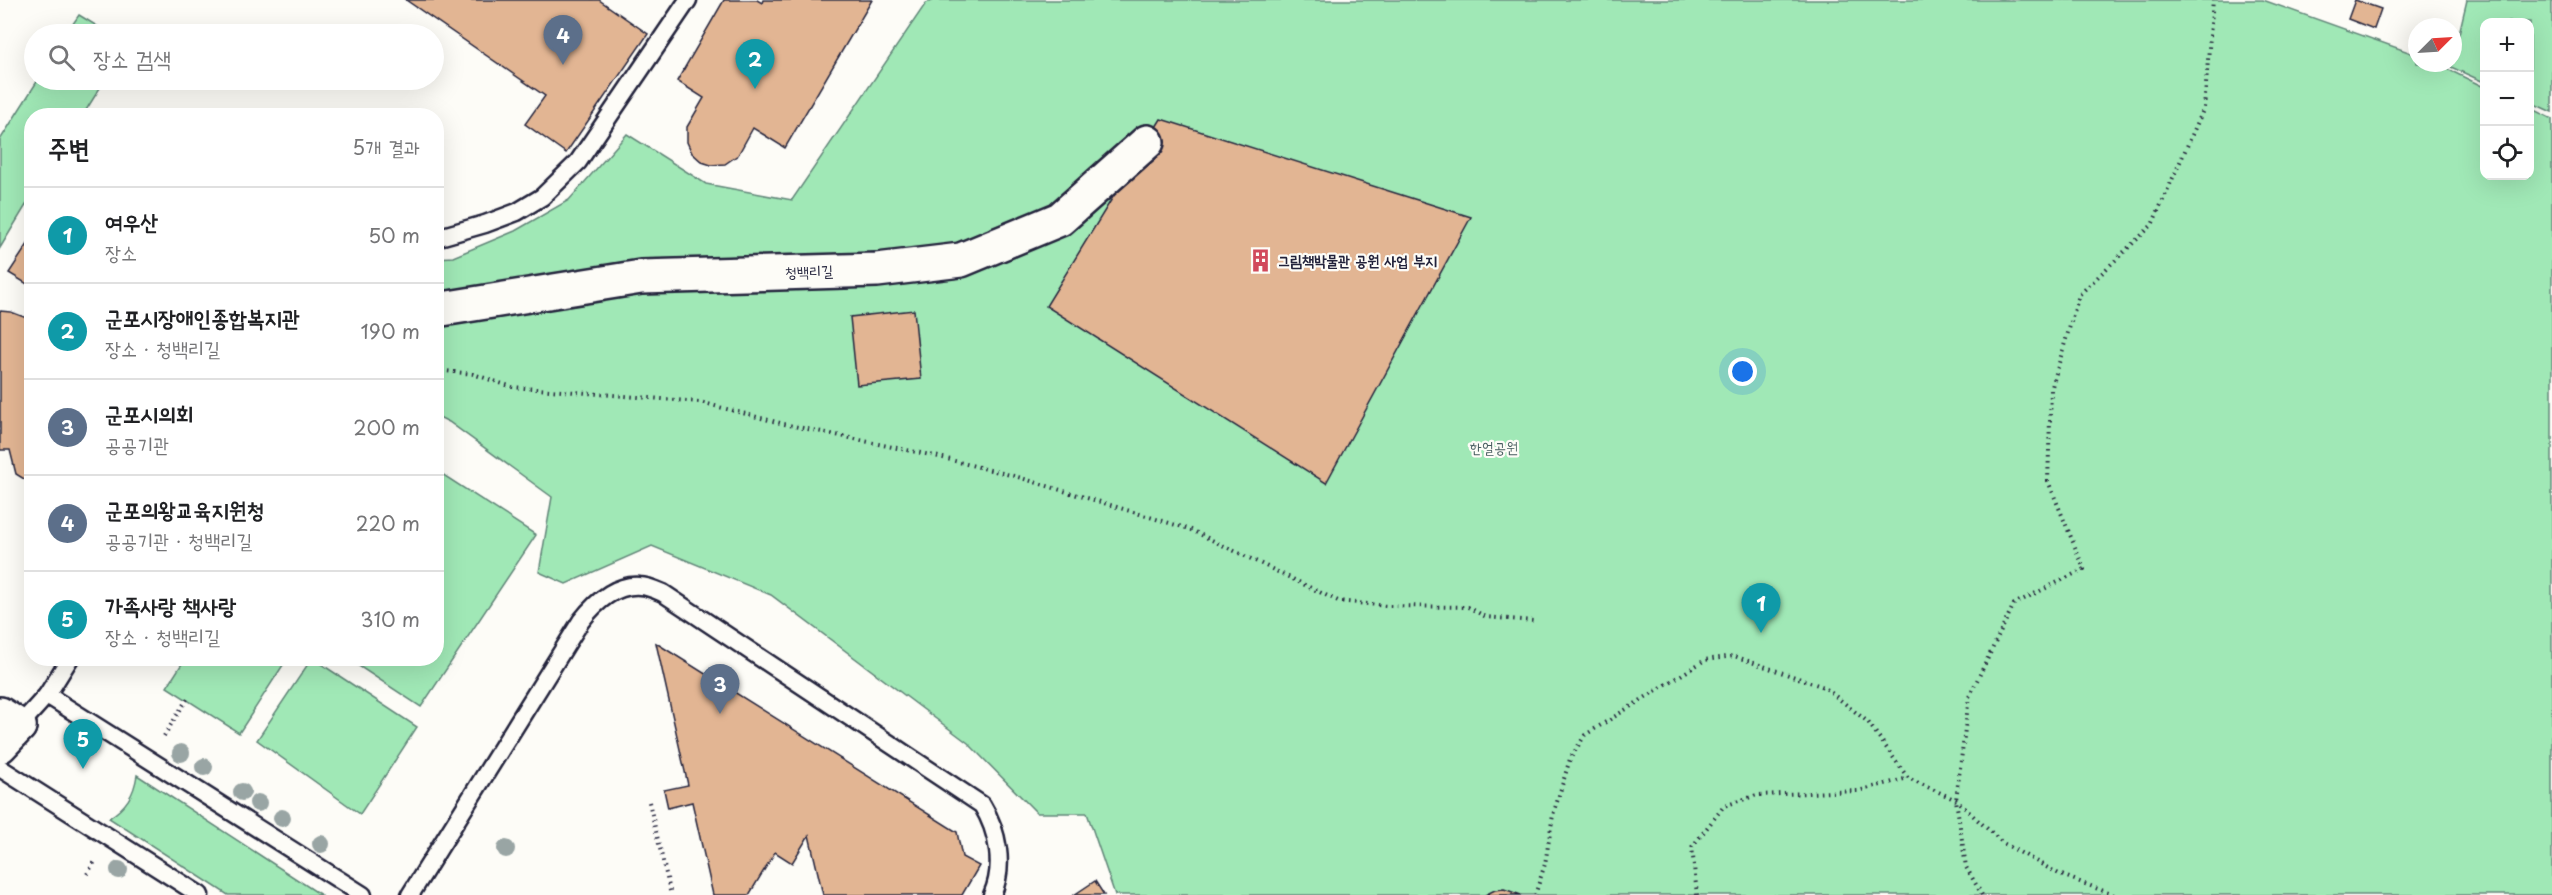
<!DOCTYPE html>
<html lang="ko">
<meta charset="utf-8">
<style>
:root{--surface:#fff;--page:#f2f2f2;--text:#202124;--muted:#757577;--line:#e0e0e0;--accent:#d1495b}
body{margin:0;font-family:"Playpen Sans","Poor Story",sans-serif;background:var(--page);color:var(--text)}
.controls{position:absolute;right:18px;top:18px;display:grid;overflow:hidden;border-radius:12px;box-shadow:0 6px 24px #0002}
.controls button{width:54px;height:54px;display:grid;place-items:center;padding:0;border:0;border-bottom:2px solid var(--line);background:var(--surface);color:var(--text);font:30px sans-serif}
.compass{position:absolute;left:2408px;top:18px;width:54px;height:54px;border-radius:50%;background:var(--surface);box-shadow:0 6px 24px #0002;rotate:66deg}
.you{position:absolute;left:1743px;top:372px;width:21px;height:21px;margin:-15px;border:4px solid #fff;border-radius:50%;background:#1a73e8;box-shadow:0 0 0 9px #1a73e833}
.badge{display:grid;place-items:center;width:39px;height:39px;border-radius:50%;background:var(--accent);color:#fff;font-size:20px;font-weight:700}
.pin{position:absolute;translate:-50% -50px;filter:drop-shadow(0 2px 3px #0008)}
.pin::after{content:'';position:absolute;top:32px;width:21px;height:18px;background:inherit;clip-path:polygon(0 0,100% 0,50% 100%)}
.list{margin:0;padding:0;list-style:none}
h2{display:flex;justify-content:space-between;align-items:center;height:78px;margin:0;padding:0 24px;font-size:26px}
h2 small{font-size:20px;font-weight:400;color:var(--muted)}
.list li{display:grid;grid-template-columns:39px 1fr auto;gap:18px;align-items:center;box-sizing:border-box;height:96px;padding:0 24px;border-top:2px solid var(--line)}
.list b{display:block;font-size:22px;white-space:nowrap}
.list p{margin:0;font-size:20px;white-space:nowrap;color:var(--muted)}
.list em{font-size:20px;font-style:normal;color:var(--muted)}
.icon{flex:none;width:33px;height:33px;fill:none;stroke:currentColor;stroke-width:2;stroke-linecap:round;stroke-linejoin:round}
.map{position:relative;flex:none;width:2552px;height:895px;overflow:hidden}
.search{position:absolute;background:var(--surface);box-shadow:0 6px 24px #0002;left:24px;top:24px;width:420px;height:66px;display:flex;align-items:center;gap:15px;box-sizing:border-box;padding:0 21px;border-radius:33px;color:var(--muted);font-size:22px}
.panel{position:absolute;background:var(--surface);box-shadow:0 6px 24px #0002;left:24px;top:108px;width:420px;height:558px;border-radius:24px}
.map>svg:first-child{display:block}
</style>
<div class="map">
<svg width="2552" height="895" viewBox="0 0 2552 895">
<rect width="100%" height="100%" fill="#fdfcf7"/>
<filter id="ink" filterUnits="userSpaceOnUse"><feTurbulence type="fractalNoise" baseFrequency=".0167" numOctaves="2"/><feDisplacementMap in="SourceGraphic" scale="12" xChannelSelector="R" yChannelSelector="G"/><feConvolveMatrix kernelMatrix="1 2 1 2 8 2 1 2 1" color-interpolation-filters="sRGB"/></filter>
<g filter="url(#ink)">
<g fill="#a0e8b6" stroke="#618578" stroke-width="1.5">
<polygon points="934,0 2263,0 2417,55 2417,63 2435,63 2484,87 2484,176 2530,176 2530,108 2552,119 2552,895 1115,895 1087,813 1037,813 968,743 771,595 652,546 566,584 539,572 552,497 449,422 437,416 436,258 453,257 515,231 569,200 627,134 706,184 792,200 926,3"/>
<polygon points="2467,0 2552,0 2552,112 2530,102 2530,22 2484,22 2484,82 2451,67"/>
<polygon points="79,15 110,34 66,34"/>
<polygon points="38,80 105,80 83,115 32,116 31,197 0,248 0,140"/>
<polygon points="437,474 442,474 536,535 421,707 348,659 436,658"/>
<polygon points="312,658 417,727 360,814 257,740"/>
<polygon points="185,659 185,658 287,659 239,733 167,687"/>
<path d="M137 775 321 895H228L109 818C126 807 134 795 137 775Z"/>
</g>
<g fill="#e2b593" stroke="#22223b" stroke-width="1.5">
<polygon points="406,0 599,0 648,34 566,153 525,124 545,96"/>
<polygon points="724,0 757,0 762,3 763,0 872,0 785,148 753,128 738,155 725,164 711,165 702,162 692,153 687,142 687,127 704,98 677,81"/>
<polygon points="2355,0 2381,9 2374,29 2348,19"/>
<polygon points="1161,119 1471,217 1326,483 1046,306"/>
<polygon points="32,238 32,287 9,273"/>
<polygon points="914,310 921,379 857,385 850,317"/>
<polygon points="0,311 11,312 32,320 32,484 16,474 10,450 0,450"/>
<polygon points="656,643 957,832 962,857 979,866 962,895 823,895 809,835 792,863 775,852 749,895 713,895 692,802 668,808 664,790 688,785"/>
<polygon points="1095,881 1104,895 1074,895"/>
<polygon points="1504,889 1521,895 1485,895 1495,890"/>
</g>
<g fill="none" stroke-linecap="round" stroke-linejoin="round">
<defs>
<g id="lane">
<polyline points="436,238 485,224 517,212 542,197 578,162 688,0"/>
<polyline points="47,695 363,895"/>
<polyline points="19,726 47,695 70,658"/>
<polyline points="0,768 200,895"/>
<path d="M410 895 581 621C595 603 615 584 640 586 647 586 656 590 663 593L982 805C998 831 1005 866 992 895"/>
</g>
<g id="street">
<polyline points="436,310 641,277 877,270 961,260 1060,219 1147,142"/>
<polyline points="0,746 19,726"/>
</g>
<polyline id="secondary" points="0,714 19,726"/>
</defs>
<use href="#lane" stroke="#22223b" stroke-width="21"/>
<use href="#street" stroke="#22223b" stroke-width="38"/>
<use href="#secondary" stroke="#22223b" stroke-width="38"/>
<g stroke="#22223b" stroke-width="4" stroke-dasharray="1.5 4.5" stroke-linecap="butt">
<polyline points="436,370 473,374 512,387 700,402 784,424 935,456 1018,477 1189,529 1338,601 1387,606 1468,607 1486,617 1534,621"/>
<polyline points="164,736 187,699"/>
<polyline points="649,802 671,895"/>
<polyline points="87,874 96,860"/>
<polyline points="1535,895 1545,864 1553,815 1570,759 1585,735 1705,660 1734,656 1824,687 1868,722 1908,778 1956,800 2003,843 2059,874 2114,895"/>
<polyline points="1697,895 1692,847 1724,806 1757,795 1858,791 1908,778"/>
<polyline points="1982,895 1966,867 1956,800 1969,697 2014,604 2084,569 2048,481 2051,390 2079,295 2152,225 2204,108 2213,0"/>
</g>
<use href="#lane" stroke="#fdfcf7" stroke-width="16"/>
<use href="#street" stroke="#fdfcf7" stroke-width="33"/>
<use href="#secondary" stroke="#fdfcf7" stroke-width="33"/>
</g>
<g fill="#99a5a4">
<circle cx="181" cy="753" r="9"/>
<circle cx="204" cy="767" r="9"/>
<circle cx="242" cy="792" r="9"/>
<circle cx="258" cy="803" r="9"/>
<circle cx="282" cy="818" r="9"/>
<circle cx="321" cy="844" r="9"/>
<circle cx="506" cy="849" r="9"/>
<circle cx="119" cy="870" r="9"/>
</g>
</g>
<defs>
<symbol id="building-bare" viewBox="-9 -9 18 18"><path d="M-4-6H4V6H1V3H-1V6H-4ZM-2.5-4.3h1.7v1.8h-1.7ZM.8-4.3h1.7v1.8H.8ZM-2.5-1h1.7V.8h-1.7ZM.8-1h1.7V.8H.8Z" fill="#d1495b" stroke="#fdfcf7" stroke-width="2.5" paint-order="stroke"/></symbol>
</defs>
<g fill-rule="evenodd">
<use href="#building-bare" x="1244" y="244" width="33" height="33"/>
</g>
<g text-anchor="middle" stroke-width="4.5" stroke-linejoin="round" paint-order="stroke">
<g font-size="15" font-weight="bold" fill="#22223b" stroke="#fdfcf7" text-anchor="start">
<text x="1278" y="266">그림책박물관 공원 사업 부지</text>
</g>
<g font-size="15" fill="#22223b" stroke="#fdfcf7">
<text transform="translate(809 272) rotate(-2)" y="5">청백리길</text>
</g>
<g font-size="15" fill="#485d60" stroke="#fdfcf7">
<text x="1494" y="453">한얼공원</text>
</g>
</g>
</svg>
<div class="controls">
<button>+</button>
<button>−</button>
<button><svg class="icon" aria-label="locate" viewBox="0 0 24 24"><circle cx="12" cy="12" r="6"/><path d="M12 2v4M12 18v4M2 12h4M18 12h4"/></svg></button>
</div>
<svg class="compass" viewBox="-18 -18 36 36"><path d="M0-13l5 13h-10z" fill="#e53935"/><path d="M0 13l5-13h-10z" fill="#757577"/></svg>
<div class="you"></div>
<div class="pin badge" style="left:1761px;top:633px;background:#0f9aa8">1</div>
<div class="pin badge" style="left:755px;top:89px;background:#0f9aa8">2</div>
<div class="pin badge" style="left:720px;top:714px;background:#5c6f8a">3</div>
<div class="pin badge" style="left:563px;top:65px;background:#5c6f8a">4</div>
<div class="pin badge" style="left:83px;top:769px;background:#0f9aa8">5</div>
<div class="search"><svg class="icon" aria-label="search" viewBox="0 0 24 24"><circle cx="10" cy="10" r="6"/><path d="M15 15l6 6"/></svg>장소 검색</div>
<section class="panel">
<h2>주변<small>5개 결과</small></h2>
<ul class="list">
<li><span class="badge" style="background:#0f9aa8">1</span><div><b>여우산</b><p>장소</p></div><em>50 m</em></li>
<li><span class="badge" style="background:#0f9aa8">2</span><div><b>군포시장애인종합복지관</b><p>장소 · 청백리길</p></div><em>190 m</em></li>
<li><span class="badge" style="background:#5c6f8a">3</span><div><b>군포시의회</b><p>공공기관</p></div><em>200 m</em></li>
<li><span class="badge" style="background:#5c6f8a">4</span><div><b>군포의왕교육지원청</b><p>공공기관 · 청백리길</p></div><em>220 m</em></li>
<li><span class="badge" style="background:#0f9aa8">5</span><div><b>가족사랑 책사랑</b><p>장소 · 청백리길</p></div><em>310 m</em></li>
</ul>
</section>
</div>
